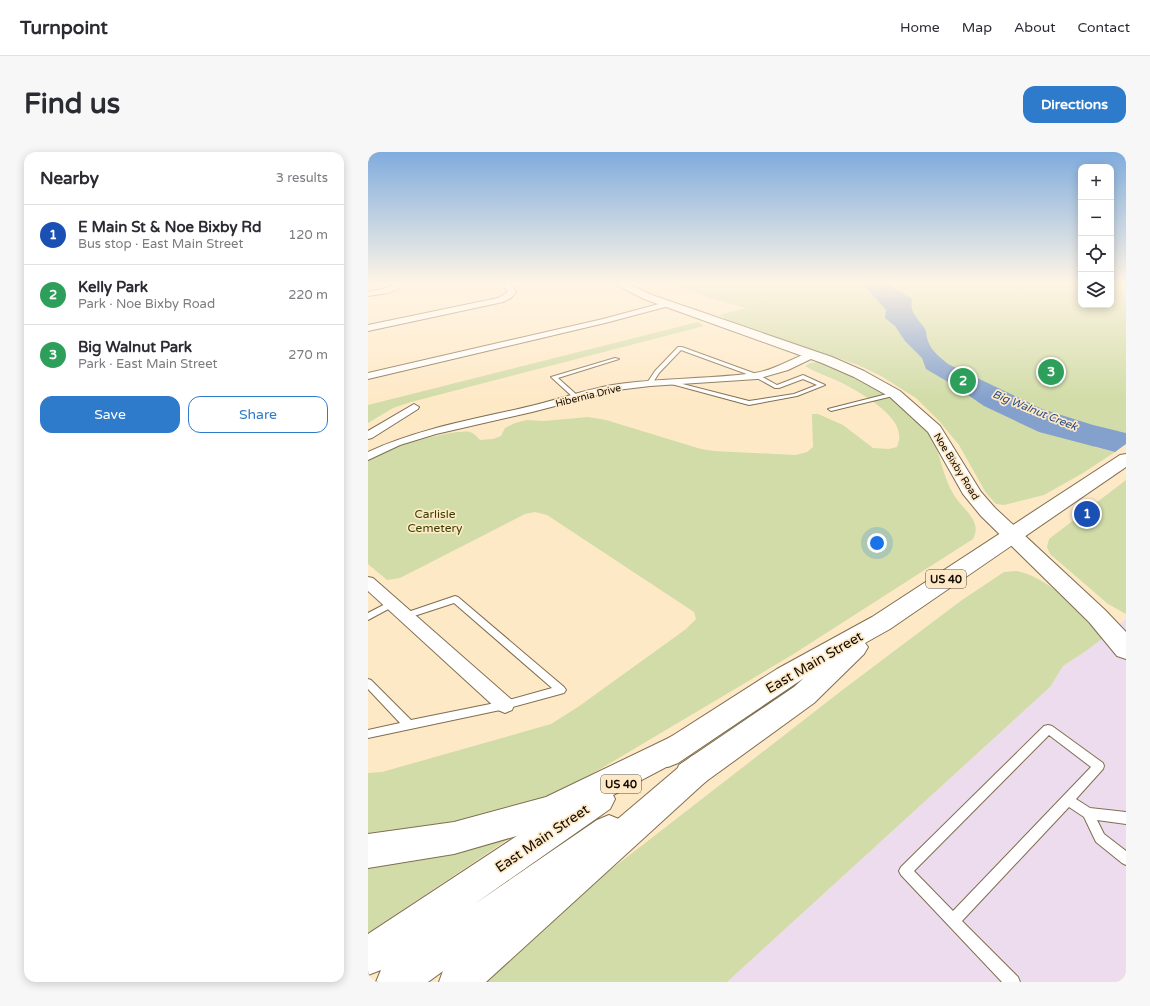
<!DOCTYPE html>
<meta charset="utf-8">
<style>
:root{--surface:#fff;--page:#f7f7f7;--text:#2b2b33;--muted:#7c7c81;--line:#e1e1e2;--accent:#2f7bcb}
body{margin:0;font-family:"Varela Round",sans-serif;background:var(--page);color:var(--text)}
.controls{position:absolute;right:12px;top:12px;display:grid;overflow:hidden;border-radius:8px;box-shadow:0 2px 10px #0003}
.controls button{width:36px;height:36px;display:grid;place-items:center;padding:0;border:0;border-bottom:1px solid var(--line);background:var(--surface);color:var(--text);font:20px sans-serif}
.you{position:absolute;left:509px;top:391px;width:14px;height:14px;margin:-10px;border:3px solid #fff;border-radius:50%;background:#1a73e8;box-shadow:0 0 0 6px #1a73e833}
.badge{display:grid;place-items:center;width:26px;height:26px;border-radius:50%;background:var(--accent);color:#fff;font-size:13px;font-weight:700}
.pin{position:absolute;translate:-50% -50%;border:2px solid #fff;box-shadow:0 1px 4px #0006}
.list{margin:0;padding:0;list-style:none}
h2{display:flex;justify-content:space-between;align-items:center;height:52px;margin:0;padding:0 16px;font-size:17px}
h2 small{font-size:13px;font-weight:400;color:var(--muted)}
.list li{display:grid;grid-template-columns:26px 1fr auto;gap:12px;align-items:center;box-sizing:border-box;height:60px;padding:0 16px;border-top:1px solid var(--line)}
.list b{display:block;font-size:15px;white-space:nowrap}
.list p{margin:0;font-size:13px;white-space:nowrap;color:var(--muted)}
.list em{font-size:13px;font-style:normal;color:var(--muted)}
.actions{display:flex;gap:8px;padding:12px 16px}
.actions a{flex:1;padding:9px 0;border:1px solid var(--accent);border-radius:12px;text-align:center;font-size:14px;color:var(--accent)}
.actions .main{background:var(--accent);color:#fff}
.icon{flex:none;width:22px;height:22px;fill:none;stroke:currentColor;stroke-width:2;stroke-linecap:round;stroke-linejoin:round}
.map{position:relative;flex:none;width:758px;height:830px;overflow:hidden;border-radius:12px}
header{display:flex;align-items:center;gap:24px;box-sizing:border-box;height:56px;padding:0 20px;background:var(--surface);border-bottom:1px solid var(--line)}
header strong{font-size:19px}
nav{display:flex;gap:22px;margin-inline-start:auto;font-size:14px}
.intro{display:flex;align-items:center;justify-content:space-between;box-sizing:border-box;height:96px;padding:0 24px}
h1{margin:0;font-size:28px}
.button{padding:10px 18px;border-radius:12px;background:var(--accent);color:#fff;font-size:14px;font-weight:700}
main{display:flex;gap:24px;padding:0 24px}
aside{flex:1;background:var(--surface);border-radius:12px;box-shadow:0 2px 10px #0003}
.map>svg:first-child{display:block}
</style>
<header>
<strong>Turnpoint</strong>
<nav><a>Home</a><a>Map</a><a>About</a><a>Contact</a></nav>
</header>
<div class="intro"><h1>Find us</h1><a class="button">Directions</a></div>
<main>
<aside>
<h2>Nearby<small>3 results</small></h2>
<ul class="list">
<li><span class="badge" style="background:#1a4fb4">1</span><div><b>E Main St &amp; Noe Bixby Rd</b><p>Bus stop · East Main Street</p></div><em>120 m</em></li>
<li><span class="badge" style="background:#2e9e5b">2</span><div><b>Kelly Park</b><p>Park · Noe Bixby Road</p></div><em>220 m</em></li>
<li><span class="badge" style="background:#2e9e5b">3</span><div><b>Big Walnut Park</b><p>Park · East Main Street</p></div><em>270 m</em></li>
</ul>
<div class="actions"><a class="main">Save</a><a>Share</a></div>
</aside>
<div class="map">
<svg width="758" height="830" viewBox="0 0 758 830">
<rect width="100%" height="100%" fill="#fee9c7"/>
<polygon fill="#ecdcee" points="758,467 758,830 359,830 682,535 695,514 718,499"/>
<g fill="#d1dca8">
<polygon points="713,131 713,153 743,153 743,131 758,131 758,281 750,279 726,295 747,300 715,321 676,343 636,353 628,352 618,341 591,293 572,270 548,246 513,224 490,213 356,167 355,165 351,163 378,156 339,145 305,132"/>
<polygon points="330,170 336,174 43,250 25,256 0,271 0,253"/>
<path d="M451 210C486 223 518 239 546 265 552 271 559 278 564 286 573 304 575 326 586 343 595 358 615 369 605 387L424 503 207 632 161 653 0 690V621L14 620 183 572 210 555 318 477 328 467 326 460 179 363 167 360 157 362 32 426 19 428 0 412V309C6 306 13 301 19 298 34 292 88 277 102 280 106 281 109 285 112 288L125 287 133 284 137 276 147 271 159 268 176 269 220 265 238 268 333 297 346 299 428 303 439 300 445 295 444 262H450L475 273 505 296 521 297 529 295C530 291 532 287 531 283 531 262 490 239 474 231 462 225 448 221 437 214L442 211Z"/>
<polygon points="758,328 758,462 740,452 682,402 679,395 681,387"/>
<path d="M649 419C685 427 710 460 735 486L718 499 695 514 682 535 359 830H111L165 778 477 536 594 448 636 420Z"/>
<polygon points="139,681 142,686 0,781 0,712"/>
</g>
<path fill="#84a0cc" d="M494 131H518L544 147C541 160 550 167 557 177 559 181 558 185 560 189 563 199 573 206 580 212L674 257 725 273 758 281V292L747 300 671 280 616 254 587 234 558 217 554 206 537 189 527 174 517 166 518 158Z"/>
<g fill="none" stroke-linecap="round" stroke-linejoin="round">
<defs>
<g id="lane">
<polygon points="310,195 314,195 391,223 409,233 435,223 457,233 429,244 381,253 296,230 299,228 381,249 426,242 449,233 435,227 411,236 407,236 387,225 313,198 291,221 284,232 280,232 279,231 287,219"/>
<polygon points="247,206 251,207 190,226 210,244 210,246 206,246 183,225"/>
<polygon points="527,240 529,241 529,243 463,259 460,257"/>
<polygon points="87,444 90,445 196,535 198,538 196,541 137,557 0,586 0,578 32,571 0,537 0,527 3,528 43,568 137,549 184,536 86,451 37,467 34,466 33,464 34,462"/>
<polygon points="23,449 26,450 27,452 26,454 0,468 0,461"/>
<path d="M680 573 684 574 735 611 736 614 735 617 708 647 722 656 758 660V672L729 668 736 682 758 699V713L754 711 728 690 716 665 701 655 594 769 650 825 652 830H634L533 723 531 719 533 715 676 574ZM681 583 723 615 585 759 546 719Z"/>
</g>
<g id="street">
<path d="M26 131H34C30 142 10 142 0 144V140L22 135Z"/>
<polygon points="134,131 141,131 148,140 143,146 135,150 0,179 0,173 130,146 140,140"/>
<polygon points="298,150 301,150 301,154 237,171 0,227 0,221 235,167"/>
<path d="M444 200 449 203 447 205 420 218 389 227 282 234 249 238 164 260 68 282 32 293 0 308V300C52 276 108 267 163 254 192 247 222 236 251 232 296 226 342 227 387 221 408 218 425 205 444 200Z"/>
<polygon points="46,252 51,255 50,257 4,286 0,287 0,279"/>
<polygon points="0,425 5,426 144,548 146,553 144,558 137,561 130,558 0,439"/>
</g>
<polygon id="secondary" points="245,131 259,131 284,143 464,205 496,219 532,239 572,274 613,340 627,356 737,458 758,480 758,507 749,504 721,470 613,364 595,342 560,280 522,245 486,225 454,211 276,147"/>
<g id="primary">
<polygon points="758,302 758,315 522,477 497,491 500,495 496,502 446,551 333,633 322,637 311,633 307,623 311,613 426,535 436,526 310,611 300,615 290,611 285,602 290,593 409,517 504,465 752,303"/>
<polygon points="231,632 242,637 247,647 242,657 105,753 229,668 241,663 253,668 257,679 253,690 60,830 8,830 13,818 0,823 0,782 220,637"/>
</g>
<g id="highway">
<polygon points="313,580 323,584 328,593 323,602 194,670 183,674 86,702 0,716 0,682 86,670 178,645"/>
<polygon points="335,600 346,604 350,613 346,622 118,830 71,830 76,816 133,766 324,604"/>
</g>
</defs>
<use href="#lane" stroke="#806e50" stroke-width="2"/>
<use href="#street" stroke="#806e50" stroke-width="2"/>
<use href="#secondary" stroke="#806e50" stroke-width="2"/>
<use href="#primary" stroke="#806e50" stroke-width="2"/>
<use href="#highway" stroke="#806e50" stroke-width="2"/>
<use href="#lane" fill="#fff" fill-rule="evenodd"/>
<use href="#street" fill="#fff" fill-rule="evenodd"/>
<use href="#secondary" fill="#fff" fill-rule="evenodd"/>
<use href="#primary" fill="#fff" fill-rule="evenodd"/>
<use href="#highway" fill="#fff" fill-rule="evenodd"/>
</g>
<linearGradient id="sky" x2="0" y2="1"><stop stop-color="#80acdd"/><stop offset="0.53" stop-color="#fff5e6"/><stop offset="1" stop-color="#fff5e6" stop-opacity="0"/></linearGradient>
<rect width="758" height="247" fill="url(#sky)"/>
<g text-anchor="middle" stroke-width="3.5" stroke-linejoin="round" paint-order="stroke">
<g font-size="10" fill="#110a02" stroke="#fee9c7">
<text transform="translate(220 243) rotate(-14)" y="4">Hibernia Drive</text>
<text transform="translate(589 314) rotate(58)" y="4">Noe Bixby Road</text>
</g>
<g font-size="11" font-style="italic" fill="#284c84" stroke="#fee9c7">
<text transform="translate(667 258) rotate(22)" y="4">Big Walnut Creek</text>
</g>
<g fill="#fee9c7" stroke="#584d3d" stroke-width="1">
<rect x="558" y="418" width="40" height="18" rx="3"/>
<rect x="233" y="623" width="40" height="18" rx="3"/>
</g>
<g font-size="11" font-weight="bold" fill="#110a02">
<text x="578" y="431">US 40</text>
<text x="253" y="636">US 40</text>
</g>
<g font-size="12" fill="#394000" stroke="#fee9c7">
<text x="67" y="366">Carlisle<tspan x="67" dy="14">Cemetery</tspan></text>
</g>
<g font-size="14" fill="#110a02" stroke="#fee9c7">
<text transform="translate(446 510) rotate(-30)" y="5">East Main Street</text>
<text transform="translate(174 686) rotate(-34)" y="5">East Main Street</text>
</g>
</g>
</svg>
<div class="controls">
<button>+</button>
<button>−</button>
<button><svg class="icon" aria-label="locate" viewBox="0 0 24 24"><circle cx="12" cy="12" r="6"/><path d="M12 2v4M12 18v4M2 12h4M18 12h4"/></svg></button>
<button><svg class="icon" aria-label="layers" viewBox="0 0 24 24"><path d="M12 4l9 5-9 5-9-5zM3 14l9 5 9-5"/></svg></button>
</div>
<div class="you"></div>
<div class="pin badge" style="left:719px;top:362px;background:#1a4fb4">1</div>
<div class="pin badge" style="left:595px;top:229px;background:#2e9e5b">2</div>
<div class="pin badge" style="left:683px;top:220px;background:#2e9e5b">3</div>
</div>
</main>
